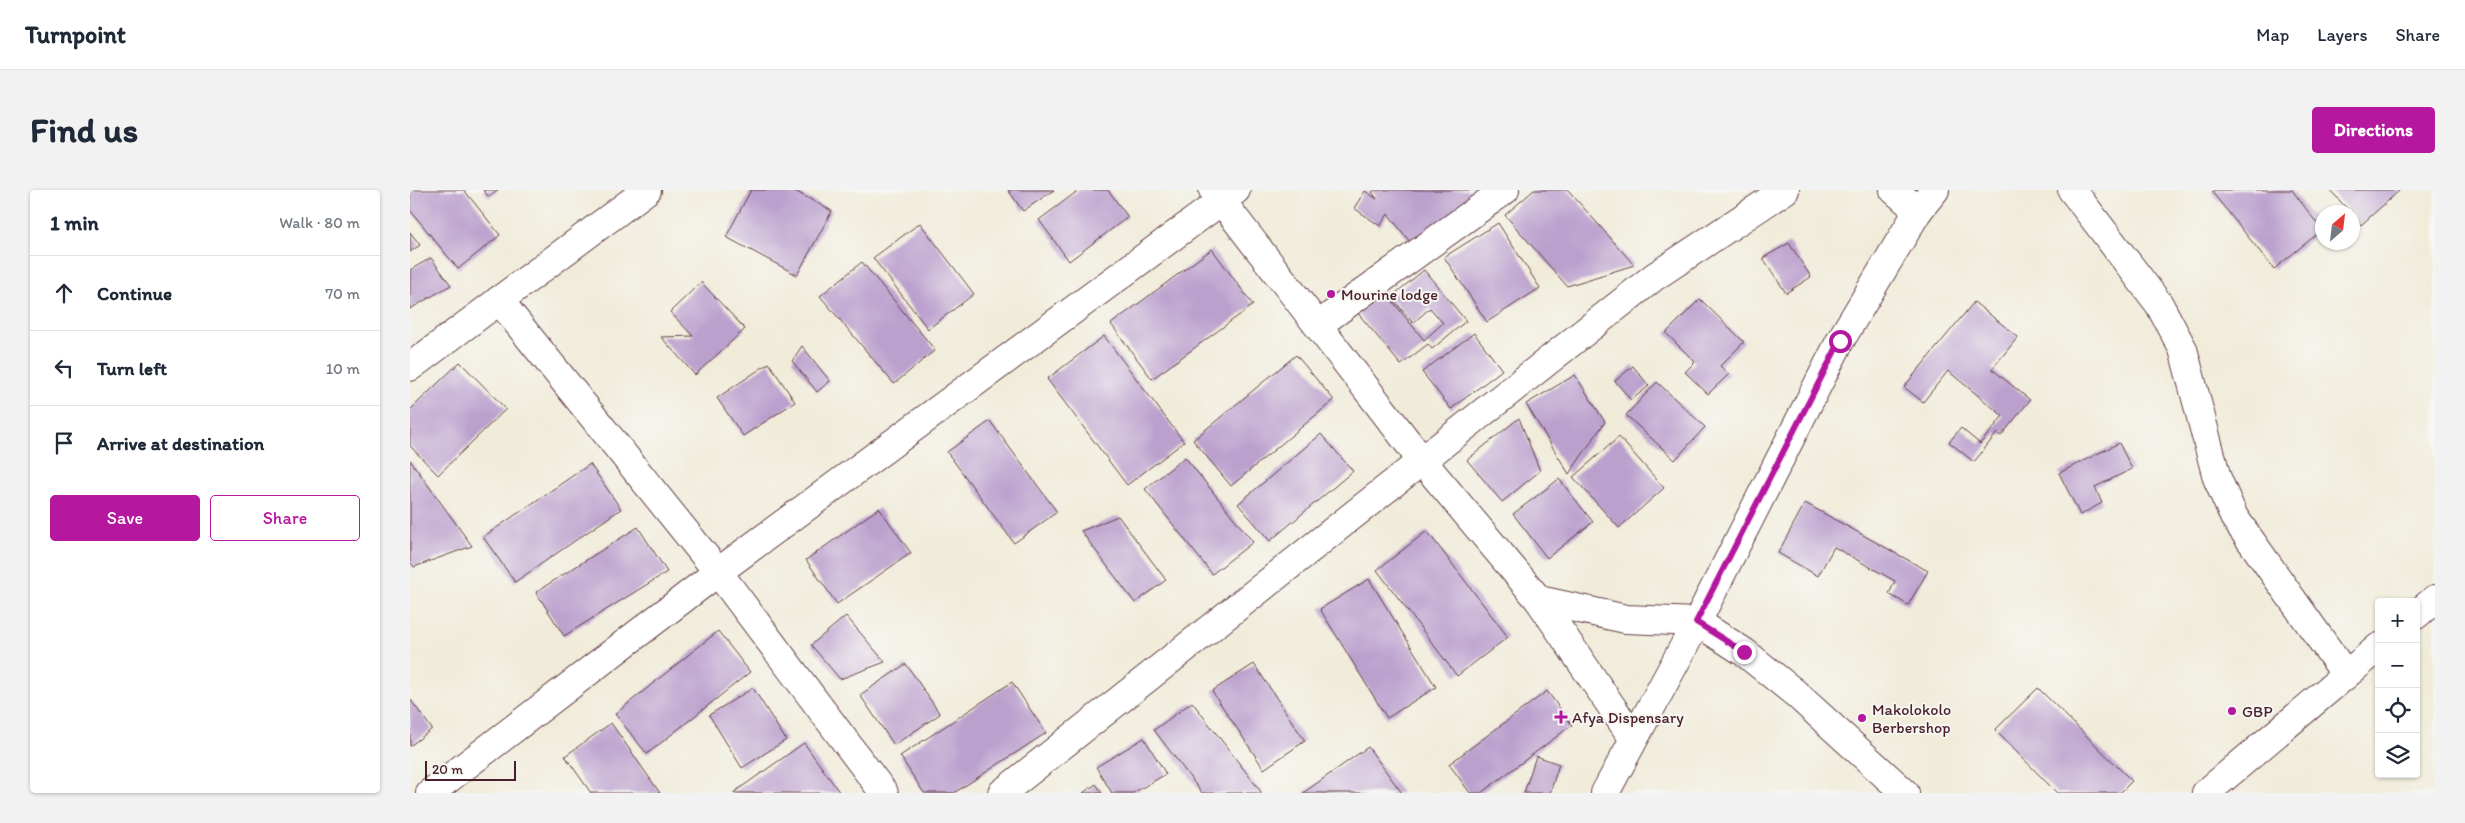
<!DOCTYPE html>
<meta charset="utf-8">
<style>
:root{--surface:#fff;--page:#f2f2f3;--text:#1f2937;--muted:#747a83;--line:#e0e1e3;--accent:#b5179e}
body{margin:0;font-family:Itim,sans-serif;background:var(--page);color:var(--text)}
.controls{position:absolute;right:15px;bottom:15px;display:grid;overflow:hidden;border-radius:5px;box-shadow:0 1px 4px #0004}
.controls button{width:45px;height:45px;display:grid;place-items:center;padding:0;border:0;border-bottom:1px solid var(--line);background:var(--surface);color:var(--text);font:25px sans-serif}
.compass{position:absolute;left:1905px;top:15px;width:45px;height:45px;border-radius:50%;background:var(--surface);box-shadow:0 1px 4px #0004;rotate:28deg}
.scale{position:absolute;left:15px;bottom:12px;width:91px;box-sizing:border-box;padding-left:5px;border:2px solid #4a1f2b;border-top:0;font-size:14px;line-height:18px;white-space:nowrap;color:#4a1f2b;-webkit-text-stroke:4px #f6f6f2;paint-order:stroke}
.stop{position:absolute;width:15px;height:15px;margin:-11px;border:4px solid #b5179e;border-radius:50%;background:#fff}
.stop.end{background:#b5179e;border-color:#fff;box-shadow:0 1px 5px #0008}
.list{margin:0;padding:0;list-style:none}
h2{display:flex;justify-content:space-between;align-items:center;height:65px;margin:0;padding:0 20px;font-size:21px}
h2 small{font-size:16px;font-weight:400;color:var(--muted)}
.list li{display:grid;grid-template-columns:32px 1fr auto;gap:15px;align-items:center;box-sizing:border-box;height:75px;padding:0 20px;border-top:1px solid var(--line)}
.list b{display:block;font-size:19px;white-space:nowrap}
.list em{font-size:16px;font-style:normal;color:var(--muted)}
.actions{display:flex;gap:10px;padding:15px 20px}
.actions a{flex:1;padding:11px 0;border:1px solid var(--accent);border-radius:5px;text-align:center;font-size:18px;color:var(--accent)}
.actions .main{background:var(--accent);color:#fff}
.icon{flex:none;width:28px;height:28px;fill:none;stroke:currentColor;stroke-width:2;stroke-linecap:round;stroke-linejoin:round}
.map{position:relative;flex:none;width:2025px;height:603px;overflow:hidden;border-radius:5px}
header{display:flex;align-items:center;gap:30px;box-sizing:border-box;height:70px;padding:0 25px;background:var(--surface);border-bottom:1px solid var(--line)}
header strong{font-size:24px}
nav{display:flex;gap:28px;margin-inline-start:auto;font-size:18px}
.intro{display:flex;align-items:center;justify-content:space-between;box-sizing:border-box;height:120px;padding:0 30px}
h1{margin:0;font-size:35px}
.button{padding:12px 22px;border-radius:5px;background:var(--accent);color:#fff;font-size:18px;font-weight:700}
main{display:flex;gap:30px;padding:0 30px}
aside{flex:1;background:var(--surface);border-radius:5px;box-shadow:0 1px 4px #0004}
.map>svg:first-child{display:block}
</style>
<header>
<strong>Turnpoint</strong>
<nav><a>Map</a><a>Layers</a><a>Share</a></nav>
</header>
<div class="intro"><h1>Find us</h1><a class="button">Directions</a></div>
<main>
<aside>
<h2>1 min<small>Walk · 80 m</small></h2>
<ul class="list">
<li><svg class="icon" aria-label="ahead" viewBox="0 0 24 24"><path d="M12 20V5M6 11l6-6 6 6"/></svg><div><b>Continue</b></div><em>70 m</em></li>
<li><svg class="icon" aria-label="left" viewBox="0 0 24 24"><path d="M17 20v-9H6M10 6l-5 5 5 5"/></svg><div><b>Turn left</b></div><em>10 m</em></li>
<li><svg class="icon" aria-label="arrive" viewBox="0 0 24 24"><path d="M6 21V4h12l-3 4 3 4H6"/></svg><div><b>Arrive at destination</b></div></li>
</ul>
<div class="actions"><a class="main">Save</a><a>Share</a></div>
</aside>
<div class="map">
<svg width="2025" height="603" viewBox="0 0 2025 603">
<rect width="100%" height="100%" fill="#f6f6f2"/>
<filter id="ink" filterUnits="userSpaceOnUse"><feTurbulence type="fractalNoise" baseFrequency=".02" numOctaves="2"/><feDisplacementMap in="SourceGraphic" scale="10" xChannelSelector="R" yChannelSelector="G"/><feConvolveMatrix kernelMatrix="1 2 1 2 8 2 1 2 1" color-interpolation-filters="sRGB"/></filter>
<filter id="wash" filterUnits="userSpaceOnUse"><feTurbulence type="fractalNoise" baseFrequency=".0096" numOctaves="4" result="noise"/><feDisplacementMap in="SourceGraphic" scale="20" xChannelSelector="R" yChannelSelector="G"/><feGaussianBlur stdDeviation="1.12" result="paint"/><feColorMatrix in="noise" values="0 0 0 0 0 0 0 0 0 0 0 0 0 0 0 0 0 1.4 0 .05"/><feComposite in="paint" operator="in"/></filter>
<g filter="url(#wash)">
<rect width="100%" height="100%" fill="#f1ecda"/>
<g id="blocks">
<g fill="#bba0ce">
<polygon points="0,0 54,0 90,45 48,79 0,20"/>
<polygon points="73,0 88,0 79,7"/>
<polygon points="341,0 383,0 422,21 387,85 316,47"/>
<polygon points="598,0 644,0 613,21"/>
<polygon points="669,0 698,0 718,27 659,71 629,30"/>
<polygon points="965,0 1067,0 1072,6 1004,57 978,24 970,36 944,18 955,1 967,9 962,2"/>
<polygon points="1124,0 1158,0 1224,75 1157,96 1095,25"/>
<polygon points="1805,0 1882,0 1912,40 1864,79 1802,2"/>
<polygon points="1920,0 1990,0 1951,35 1942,22 1940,22"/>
<polygon points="510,33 564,104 518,139 463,68"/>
<polygon points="1088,33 1130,98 1077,132 1034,67"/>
<polygon points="0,42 10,55 0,62"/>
<polygon points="1379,53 1401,87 1376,103 1353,68"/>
<polygon points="802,59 843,115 742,189 701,134"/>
<polygon points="21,68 41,95 0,119 0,80"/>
<polygon points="452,72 525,160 484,194 410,106"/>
<polygon points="1014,80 1056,131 1022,159 1018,154 991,175 947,122 974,101 1014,150 1033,133 1020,118 1003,133 981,107"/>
<polygon points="291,92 335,139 285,185 251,147 283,146 260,122"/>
<polygon points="1290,109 1334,152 1310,176 1319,184 1298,204 1275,182 1285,172 1256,143"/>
<polygon points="1564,112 1608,147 1582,179 1620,210 1591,246 1587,243 1564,272 1539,252 1551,238 1570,254 1593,226 1538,181 1513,212 1494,197"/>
<polygon points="1064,143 1092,180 1041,219 1012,182"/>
<polygon points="694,146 774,252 717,295 637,189"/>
<polygon points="392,156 420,191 407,202 382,171"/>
<polygon points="886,165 924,210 821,296 783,250"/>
<polygon points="50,172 96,219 28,285 0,256 0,220"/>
<polygon points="359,173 385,212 333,246 307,208"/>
<polygon points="1223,176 1239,196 1221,210 1205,191"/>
<polygon points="1165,185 1195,232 1159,284 1116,214"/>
<polygon points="1247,192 1295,237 1265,270 1216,225"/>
<polygon points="1109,228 1130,281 1092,312 1057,270"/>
<polygon points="580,231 647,322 604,353 537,262"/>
<polygon points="911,244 943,281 860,351 828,314"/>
<polygon points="1209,247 1254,298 1209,338 1163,287"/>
<polygon points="1709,253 1722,279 1685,297 1692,313 1670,325 1649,283"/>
<polygon points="775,267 843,352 802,384 735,299"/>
<polygon points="0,270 62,356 4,377 0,372"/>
<polygon points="180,274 211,319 105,392 73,347"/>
<polygon points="1149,289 1183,332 1137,368 1103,324"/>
<polygon points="1395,313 1518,381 1498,415 1479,404 1485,391 1424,357 1408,386 1368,363"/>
<polygon points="469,318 501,363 427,414 396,370"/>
<polygon points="708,326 756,390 725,413 671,341"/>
<polygon points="228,337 257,382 154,446 126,402"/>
<polygon points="1017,341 1098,447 1047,486 967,380"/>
<polygon points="959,389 1026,497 977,528 910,419"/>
<polygon points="436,426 475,472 430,489 401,455"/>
<polygon points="308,441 340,482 237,564 205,524"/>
<polygon points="496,474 530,524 484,555 450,505"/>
<polygon points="844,474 895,551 854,579 802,501"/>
<polygon points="602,492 636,543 544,603 514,603 490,566"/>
<polygon points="343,498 376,550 332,578 299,525"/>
<polygon points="1628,498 1722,591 1710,603 1647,603 1585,540"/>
<polygon points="1137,501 1162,535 1071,603 1060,603 1039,574"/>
<polygon points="0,509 22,539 0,556"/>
<polygon points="782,512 852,603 792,603 744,540"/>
<polygon points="201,533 250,603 181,603 155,566"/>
<polygon points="734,548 756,584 723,603 702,603 686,577"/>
<polygon points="394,553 430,603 323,603"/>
<polygon points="958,557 992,603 893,603"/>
<polygon points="1126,566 1149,574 1140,603 1114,603"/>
<polygon points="686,594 692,603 673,603"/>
</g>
</g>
</g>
<g filter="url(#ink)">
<use href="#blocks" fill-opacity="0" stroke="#633e45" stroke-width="1"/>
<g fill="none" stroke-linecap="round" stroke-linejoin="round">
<defs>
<g id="minor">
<polyline points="803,0 1013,272 1129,410 1223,548"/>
<polyline points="1484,0 1508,21"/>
<polyline points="1662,0 1749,114 1773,159 1807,288 1824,327 1936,485"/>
<polyline points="89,110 308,382 474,603"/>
<polyline points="908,135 1095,0"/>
<polyline points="0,177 237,0"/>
<polyline points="1129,410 1216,429 1287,432 1334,462 1385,503 1495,603"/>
<polyline points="2006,425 2025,409"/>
<polyline points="20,603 308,382 826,0"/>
<polyline points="592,603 1244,87 1375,0"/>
<polyline points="1195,603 1287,432 1430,151 1508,21 1525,0"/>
<polyline points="1796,603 1969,457"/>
</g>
</defs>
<use href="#minor" stroke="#633e45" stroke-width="30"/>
<use href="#minor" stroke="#fff" stroke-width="28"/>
</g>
</g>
<g fill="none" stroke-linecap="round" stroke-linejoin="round" filter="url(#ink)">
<polyline stroke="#b5179e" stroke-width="6" points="1334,462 1286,432 1430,151"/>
</g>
<g fill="#b5179e" stroke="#f6f6f2" stroke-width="2">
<circle cx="921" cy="104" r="5"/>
<circle cx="1822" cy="521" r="5"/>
<path d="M1148.5 519.5h5v5h5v5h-5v5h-5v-5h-5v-5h5z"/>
<circle cx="1452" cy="528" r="5"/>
</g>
<g text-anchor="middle" stroke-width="4" stroke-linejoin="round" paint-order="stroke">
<g font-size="16" fill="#4a1f2b" stroke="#f6f6f2" text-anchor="start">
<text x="931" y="110">Mourine lodge</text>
<text x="1462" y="525">Makolokolo<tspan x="1462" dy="18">Berbershop</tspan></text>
<text x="1832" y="527">GBP</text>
<text x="1162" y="533">Afya Dispensary</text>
</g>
</g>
</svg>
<div class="controls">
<button>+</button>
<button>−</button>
<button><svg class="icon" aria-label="locate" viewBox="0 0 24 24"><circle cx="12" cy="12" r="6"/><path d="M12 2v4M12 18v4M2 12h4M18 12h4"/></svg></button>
<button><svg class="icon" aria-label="layers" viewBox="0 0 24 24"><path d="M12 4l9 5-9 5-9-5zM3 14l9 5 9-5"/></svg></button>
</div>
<svg class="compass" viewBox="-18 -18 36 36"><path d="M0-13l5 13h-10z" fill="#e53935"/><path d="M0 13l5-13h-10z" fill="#747a83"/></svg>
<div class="scale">20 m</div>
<div class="stop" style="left:1430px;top:151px"></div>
<div class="stop end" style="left:1334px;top:462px"></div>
</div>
</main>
